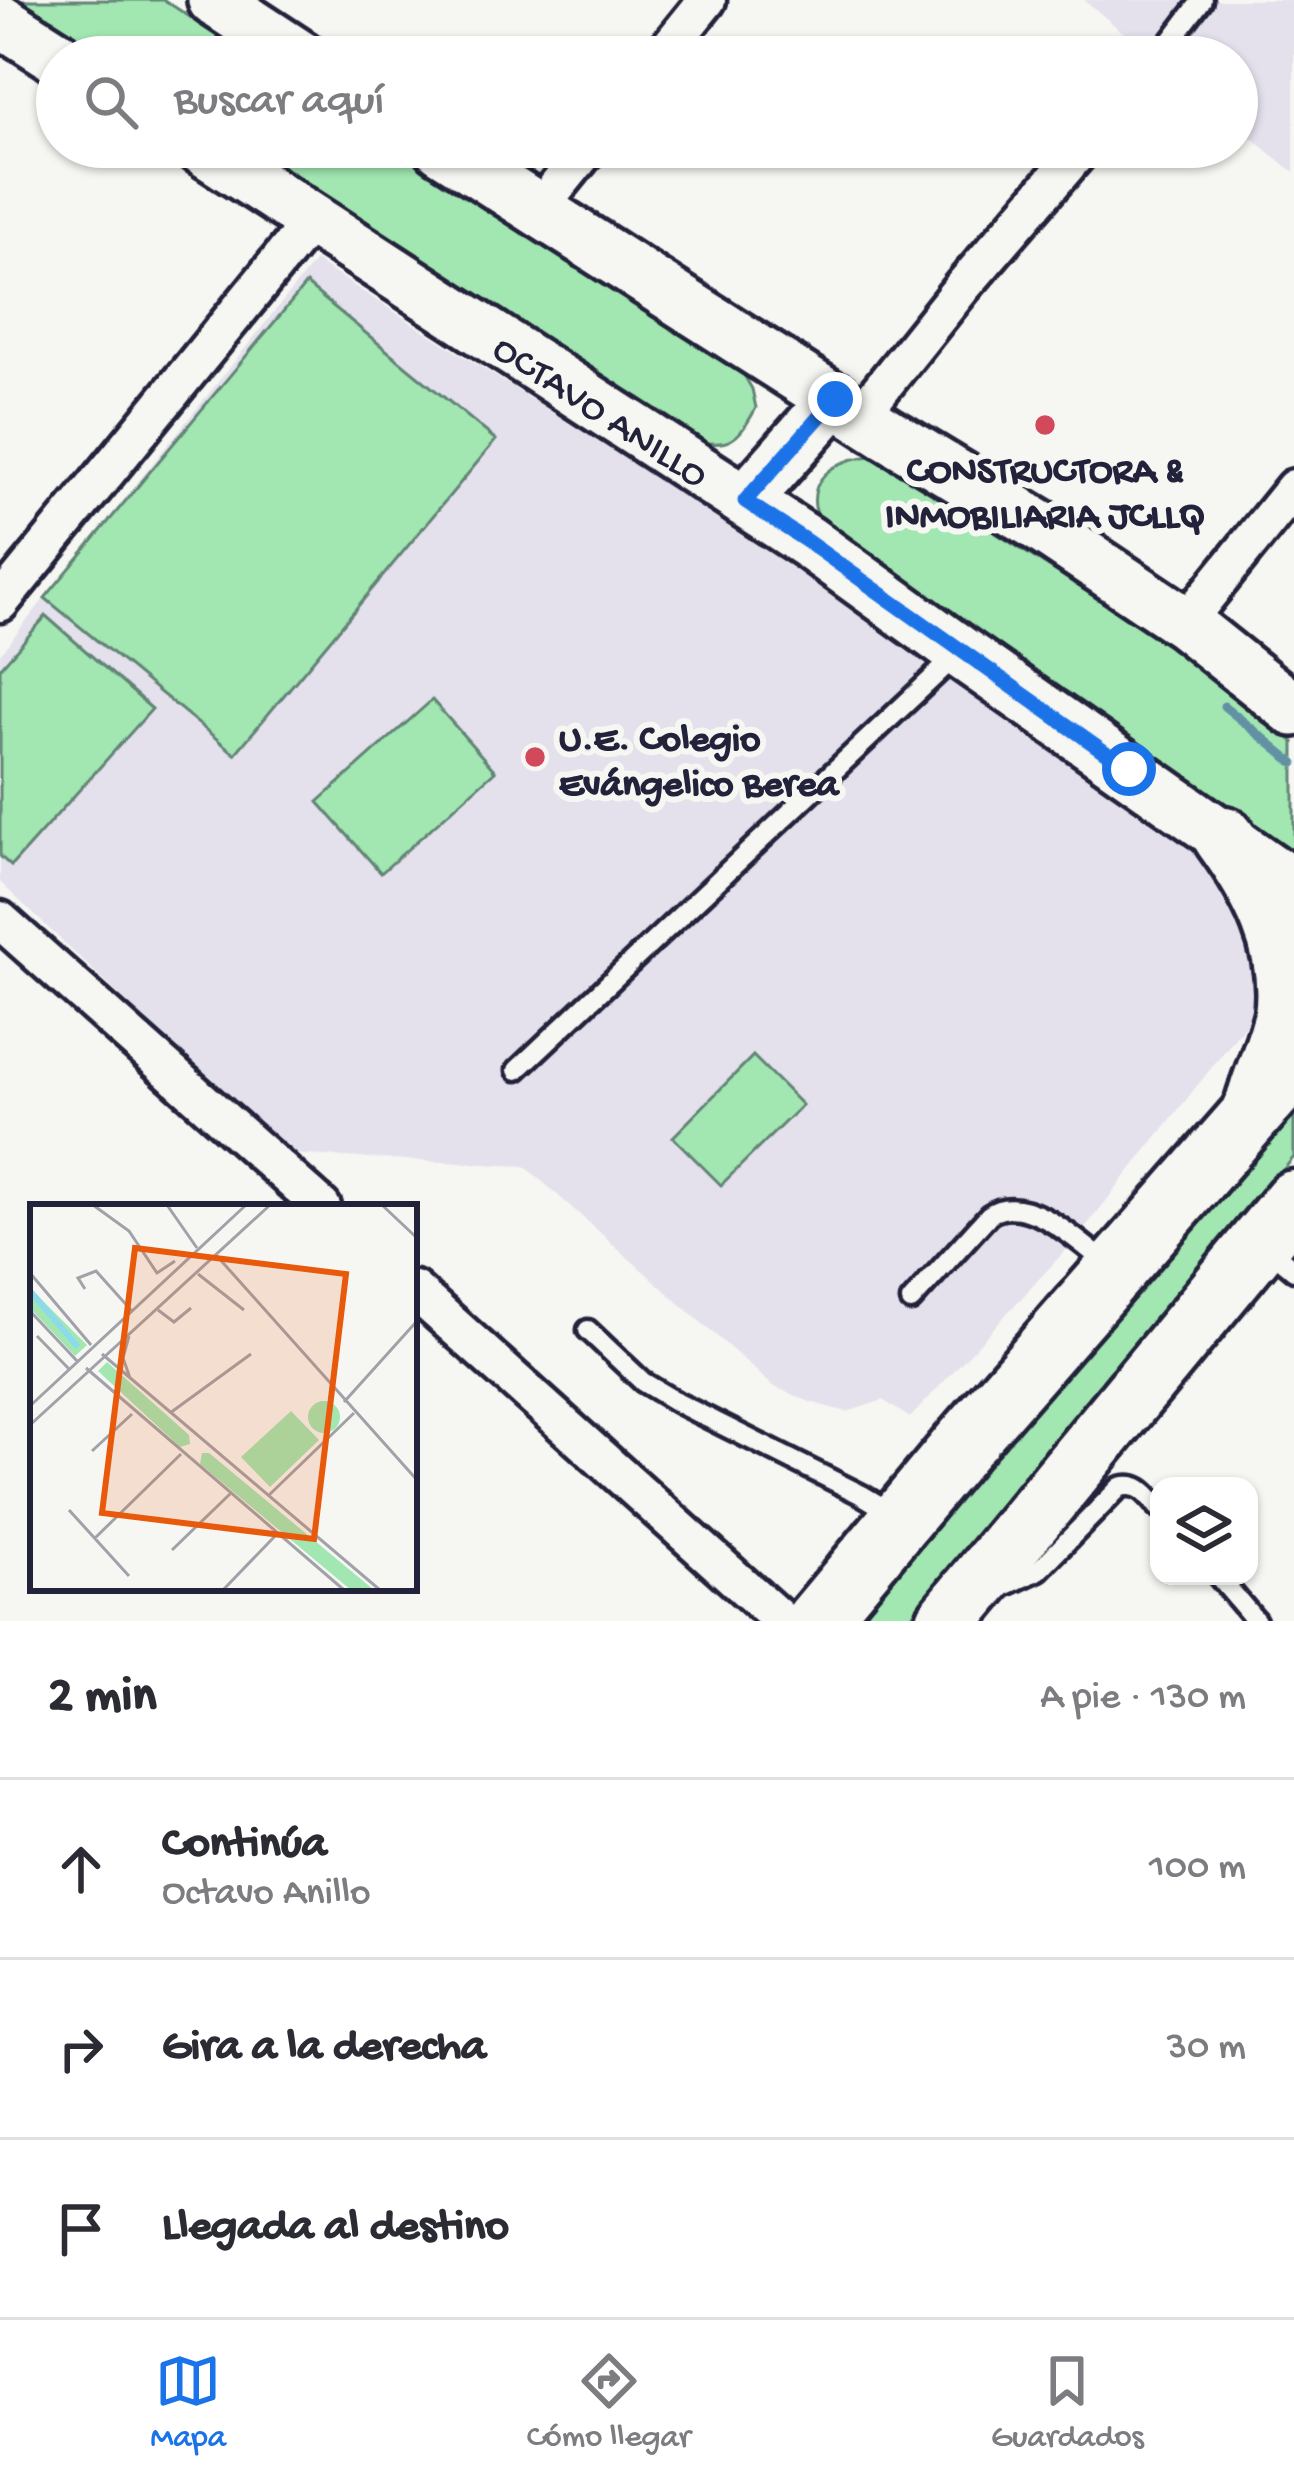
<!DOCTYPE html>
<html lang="es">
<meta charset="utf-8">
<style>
:root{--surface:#fff;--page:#f2f2f3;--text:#2b2b33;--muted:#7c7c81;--line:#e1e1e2;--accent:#1a73e8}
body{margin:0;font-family:"Gochi Hand",sans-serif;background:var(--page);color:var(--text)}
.controls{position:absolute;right:36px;bottom:36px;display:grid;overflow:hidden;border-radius:24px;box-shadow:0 3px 9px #0004}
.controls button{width:108px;height:108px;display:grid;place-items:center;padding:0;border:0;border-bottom:3px solid var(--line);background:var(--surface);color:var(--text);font:60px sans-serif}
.stop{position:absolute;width:36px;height:36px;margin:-27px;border:9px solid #1a73e8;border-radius:50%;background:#fff}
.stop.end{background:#1a73e8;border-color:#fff;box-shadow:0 3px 12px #0008}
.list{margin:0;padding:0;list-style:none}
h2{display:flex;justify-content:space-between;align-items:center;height:156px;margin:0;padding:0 48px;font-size:51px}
h2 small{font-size:39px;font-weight:400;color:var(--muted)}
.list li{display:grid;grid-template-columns:78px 1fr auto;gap:36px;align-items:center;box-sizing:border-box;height:180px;padding:0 48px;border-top:3px solid var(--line)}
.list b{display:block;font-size:45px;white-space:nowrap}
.list p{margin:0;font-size:39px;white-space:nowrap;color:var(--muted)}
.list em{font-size:39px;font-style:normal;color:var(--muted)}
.icon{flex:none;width:66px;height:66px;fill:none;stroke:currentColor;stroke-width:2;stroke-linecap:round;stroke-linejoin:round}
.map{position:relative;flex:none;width:1294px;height:1621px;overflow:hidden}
.search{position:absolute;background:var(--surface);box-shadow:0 3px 9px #0004;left:36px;right:36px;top:36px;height:132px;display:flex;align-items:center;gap:30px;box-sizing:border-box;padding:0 42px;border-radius:66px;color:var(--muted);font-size:45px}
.sheet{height:696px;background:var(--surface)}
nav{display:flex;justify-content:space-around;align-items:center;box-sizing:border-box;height:168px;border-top:3px solid var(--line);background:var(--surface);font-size:33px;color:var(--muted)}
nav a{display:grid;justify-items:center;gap:6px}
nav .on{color:var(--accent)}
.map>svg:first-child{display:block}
</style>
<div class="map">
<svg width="1294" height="1621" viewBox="0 0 1294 1621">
<rect width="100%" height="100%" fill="#f6f6f2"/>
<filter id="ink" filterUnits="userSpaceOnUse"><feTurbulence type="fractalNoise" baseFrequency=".00833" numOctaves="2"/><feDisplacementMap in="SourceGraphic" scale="24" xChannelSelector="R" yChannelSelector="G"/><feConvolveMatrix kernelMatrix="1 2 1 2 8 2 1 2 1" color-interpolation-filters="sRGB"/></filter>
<g filter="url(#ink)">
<g fill="#e4e0ec">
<polygon points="1084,0 1294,0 1294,172 1237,126 1237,57 1153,57"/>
<polygon points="315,261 664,484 945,669 1195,844 1246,908 1257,1010 1076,1239 910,1418 883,1400 847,1412 810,1402 773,1386 525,1166 287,1154 0,882 0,654"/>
</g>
<g fill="#a2e7b2" stroke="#628476" stroke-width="3">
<polygon points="17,0 164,0 251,57 106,57"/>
<path d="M243 147H392L741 370 752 389 756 408C738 441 729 449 692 440Z"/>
<polygon points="306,284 496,440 235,754 45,598"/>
<path d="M875 456 1168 643 1231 689 1294 742V860L827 535C824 527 817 516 815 507 810 471 846 457 875 456Z"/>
<polygon points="46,616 152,709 11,866 0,856 0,668"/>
<polygon points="432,700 495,771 381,873 318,802"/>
<polygon points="753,1056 802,1105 721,1185 673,1137"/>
<polygon points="1294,1103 1294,1157 907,1621 843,1621"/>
</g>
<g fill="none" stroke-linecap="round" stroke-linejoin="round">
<polyline stroke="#6291a4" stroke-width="9" points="1224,706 1294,763"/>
<defs>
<g id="service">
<polyline points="1159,57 1202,0"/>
<polyline points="517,1070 958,654"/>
<polyline points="1264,1245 1294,1270"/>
<path d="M911 1301 989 1215C1024 1190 1079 1241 1107 1264"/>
<polyline points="588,1330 643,1382 678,1403 862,1495 892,1513"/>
<polyline points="1218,1576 1256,1621"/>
<path d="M998 1589 1039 1570 1120 1487C1140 1482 1147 1494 1159 1508"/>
</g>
<g id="minor">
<polyline points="661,57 707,0"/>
<polyline points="538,210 589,147"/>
<polyline points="860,415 963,286 1083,147"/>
<polyline points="0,603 313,219"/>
<polyline points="1185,623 1294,488"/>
<polyline points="0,920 322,1207"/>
<polyline points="414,1290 782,1621"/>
</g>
<g id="secondary">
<polyline points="214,0 301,57"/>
<polyline points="0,20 58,57"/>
<path id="s1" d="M200 147 808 542 960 652 1294 886"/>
<polyline points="440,147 888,434 1037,524 1185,623 1294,710"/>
<polyline points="745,501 835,399"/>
</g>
<g id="trunk">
<path d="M1224 837C1261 888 1294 948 1285 1015 1278 1044 1265 1074 1256 1103"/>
<polyline points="816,1621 965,1442 1294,1066"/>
<polyline points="947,1621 1294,1201"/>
</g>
</defs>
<use href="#service" stroke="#22223b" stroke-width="27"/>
<use href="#minor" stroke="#22223b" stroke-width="45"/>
<use href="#secondary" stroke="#22223b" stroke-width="60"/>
<use href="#trunk" stroke="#22223b" stroke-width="69"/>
<use href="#service" stroke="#f6f6f2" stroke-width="18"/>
<use href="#minor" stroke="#f6f6f2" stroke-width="36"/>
<use href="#secondary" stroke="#f6f6f2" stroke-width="51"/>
<use href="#trunk" stroke="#f6f6f2" stroke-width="60"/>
</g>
</g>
<g fill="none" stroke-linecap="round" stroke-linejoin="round" filter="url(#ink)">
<polyline stroke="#1a73e8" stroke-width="15" points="835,399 745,501 808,542 1129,769"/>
</g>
<g fill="#d1495b" stroke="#f6f6f2" stroke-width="4.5">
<circle cx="1045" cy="425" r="12"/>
<circle cx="535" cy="757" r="12"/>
</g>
<g text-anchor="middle" stroke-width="12" stroke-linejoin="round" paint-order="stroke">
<g font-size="39" fill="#22223b" stroke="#f6f6f2">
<text dy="14" stroke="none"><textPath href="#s1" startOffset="480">OCTAVO ANILLO</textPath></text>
</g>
<g font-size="39" font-weight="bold" fill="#22223b" stroke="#f6f6f2">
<text x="1045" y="481">CONSTRUCTORA &amp;<tspan x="1045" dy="45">INMOBILIARIA JCLLQ</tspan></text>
<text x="559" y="749" text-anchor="start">U.E. Colegio<tspan x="559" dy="45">Evángelico Berea</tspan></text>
</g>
</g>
<g transform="translate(30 1204)">
<rect width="387" height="387" fill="#f6f6f2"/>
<path d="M2 86 57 141 45 152 0 104ZM77 158 159 231 160 240 150 243 68 167ZM278 213a16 16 0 1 1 32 0a16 16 0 1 1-32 0ZM261 207 289 236 240 283 211 253ZM172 249H179L344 386H321L170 260Z" fill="#a2e7b2"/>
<path fill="none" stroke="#8cdbea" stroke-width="6" d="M1 88 48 143"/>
<path fill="none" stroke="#a1a1a9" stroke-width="3" d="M63 1 99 27 127 69 145 57M137 1 167 44M352 1 387 34M186 51 387 276M0 69 61 141M168 70 214 106M55 85 48 74 66 67 101 106M128 106 144 118 161 104M0 107 48 158M7 132 39 165M99 132 93 154 100 174M72 150 350 386M56 164 314 386M314 198 387 117M0 202 216 1M140 209 221 150M0 221 240 1M62 247 102 210M239 291 324 209M39 306 99 372M65 334 151 250M142 346 200 290M193 386 247 330"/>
<path fill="#e8590c" fill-opacity="0.15" stroke="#e8590c" stroke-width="6" d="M105 44 316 70 284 335 72 309Z"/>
<rect width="387" height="387" fill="none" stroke="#22223b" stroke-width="6"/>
</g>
</svg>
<div class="controls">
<button><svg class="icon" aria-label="layers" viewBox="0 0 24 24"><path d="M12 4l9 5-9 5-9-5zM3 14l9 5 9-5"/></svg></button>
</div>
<div class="stop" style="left:1129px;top:769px"></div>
<div class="stop end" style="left:835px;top:399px"></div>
<div class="search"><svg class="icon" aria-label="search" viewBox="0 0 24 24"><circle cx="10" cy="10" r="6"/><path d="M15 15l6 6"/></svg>Buscar aquí</div>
</div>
<section class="sheet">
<h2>2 min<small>A pie · 130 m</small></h2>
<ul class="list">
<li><svg class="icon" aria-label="ahead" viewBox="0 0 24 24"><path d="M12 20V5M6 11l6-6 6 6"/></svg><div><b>Continúa</b><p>Octavo Anillo</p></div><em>100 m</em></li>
<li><svg class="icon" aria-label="right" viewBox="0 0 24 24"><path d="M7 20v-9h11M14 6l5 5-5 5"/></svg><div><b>Gira a la derecha</b></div><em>30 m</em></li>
<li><svg class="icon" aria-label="arrive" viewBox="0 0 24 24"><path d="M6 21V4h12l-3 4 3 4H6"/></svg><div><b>Llegada al destino</b></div></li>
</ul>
</section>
<nav>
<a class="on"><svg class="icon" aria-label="map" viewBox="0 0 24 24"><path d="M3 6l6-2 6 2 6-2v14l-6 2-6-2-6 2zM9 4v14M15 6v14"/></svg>Mapa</a>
<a><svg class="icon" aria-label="directions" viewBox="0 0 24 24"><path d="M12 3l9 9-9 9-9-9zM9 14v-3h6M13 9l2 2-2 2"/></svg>Cómo llegar</a>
<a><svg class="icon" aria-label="saved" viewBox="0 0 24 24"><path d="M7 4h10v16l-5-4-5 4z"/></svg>Guardados</a>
</nav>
